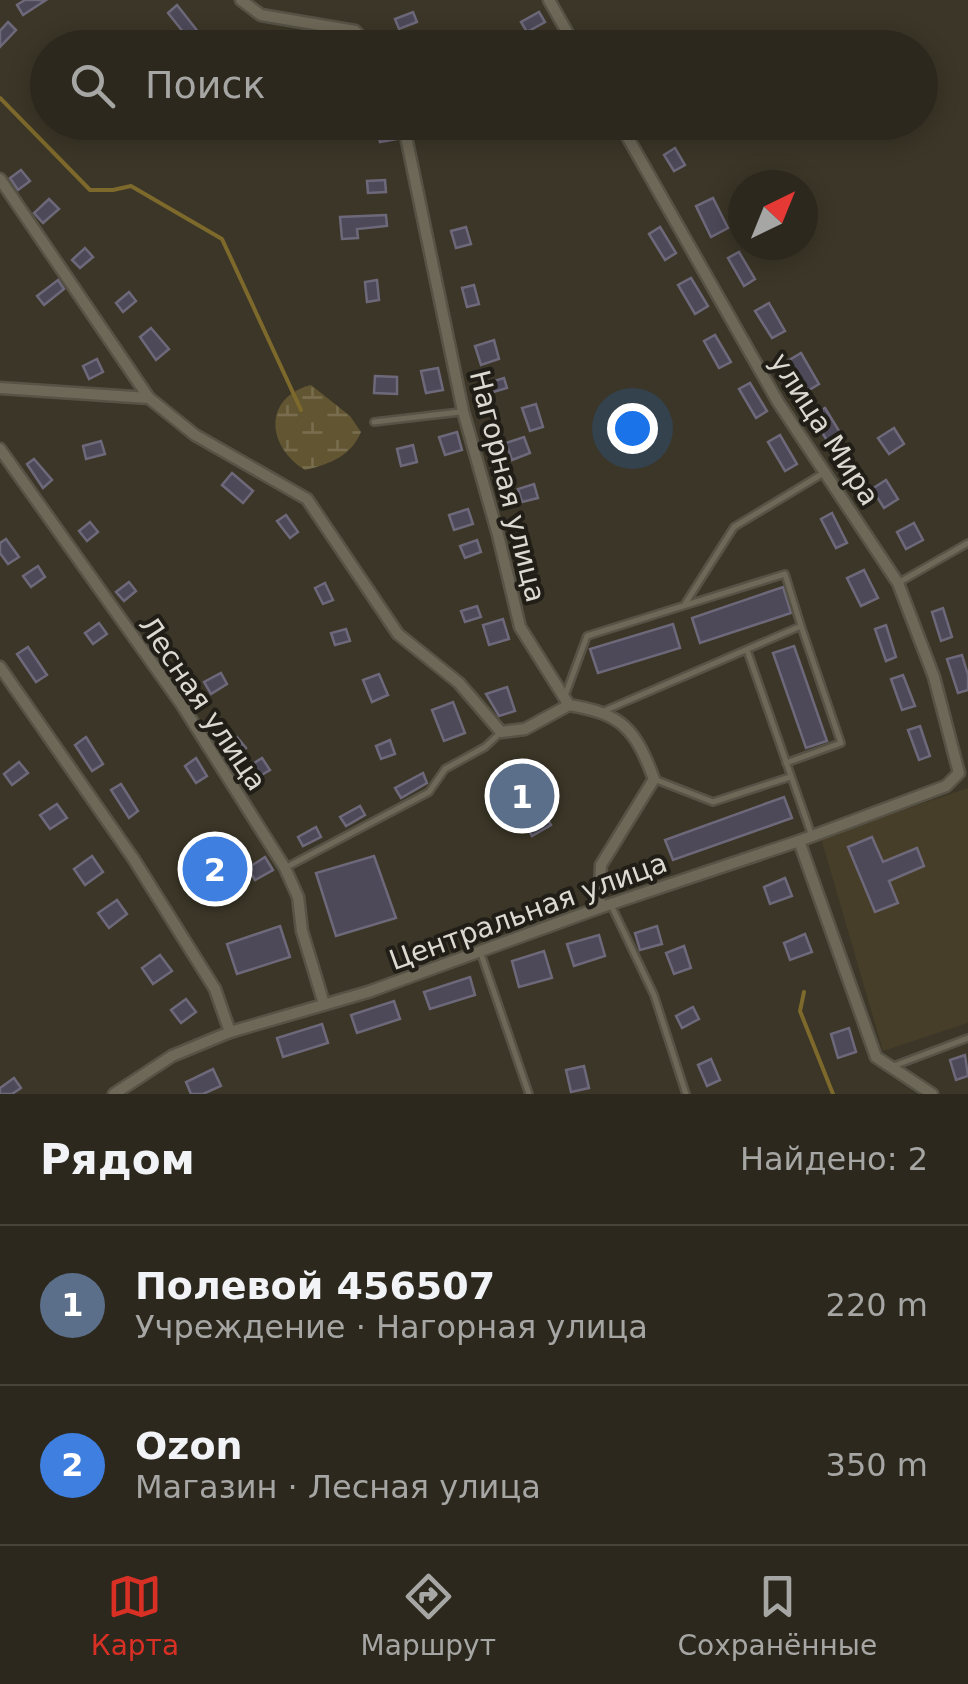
<!DOCTYPE html>
<html lang="ru">
<meta charset="utf-8">
<style>
:root{--surface:#2c281d;--page:#343026;--text:#f1f3f6;--muted:#a6a6a4;--line:#48443b;--accent:#d93025}
body{margin:0;font-family:"DejaVu Sans",sans-serif;background:var(--page);color:var(--text)}
.compass{position:absolute;left:728px;top:170px;width:90px;height:90px;border-radius:50%;background:var(--surface);box-shadow:0 5px 25px #0003;rotate:43deg}
.you{position:absolute;left:632px;top:428px;width:35px;height:35px;margin:-25px;border:8px solid #fff;border-radius:50%;background:#1a73e8;box-shadow:0 0 0 15px #1a73e833}
.badge{display:grid;place-items:center;width:65px;height:65px;border-radius:50%;background:var(--accent);color:#fff;font-size:32px;font-weight:700}
.pin{position:absolute;translate:-50% -50%;border:5px solid #fff;box-shadow:0 2px 10px #0006}
.list{margin:0;padding:0;list-style:none}
h2{display:flex;justify-content:space-between;align-items:center;height:130px;margin:0;padding:0 40px;font-size:42px}
h2 small{font-size:32px;font-weight:400;color:var(--muted)}
.list li{display:grid;grid-template-columns:65px 1fr auto;gap:30px;align-items:center;box-sizing:border-box;height:160px;padding:0 40px;border-top:2px solid var(--line)}
.list b{display:block;font-size:38px;white-space:nowrap}
.list p{margin:0;font-size:32px;white-space:nowrap;color:var(--muted)}
.list em{font-size:32px;font-style:normal;color:var(--muted)}
.icon{flex:none;width:55px;height:55px;fill:none;stroke:currentColor;stroke-width:2;stroke-linecap:round;stroke-linejoin:round}
.map{position:relative;flex:none;width:968px;height:1094px;overflow:hidden}
.search{position:absolute;background:var(--surface);box-shadow:0 5px 25px #0003;left:30px;right:30px;top:30px;height:110px;display:flex;align-items:center;gap:25px;box-sizing:border-box;padding:0 35px;border-radius:55px;color:var(--muted);font-size:38px}
.sheet{height:450px;background:var(--surface)}
nav{display:flex;justify-content:space-around;align-items:center;box-sizing:border-box;height:140px;border-top:2px solid var(--line);background:var(--surface);font-size:28px;color:var(--muted)}
nav a{display:grid;justify-items:center;gap:5px}
nav .on{color:var(--accent)}
.map>svg:first-child{display:block}
</style>
<div class="map">
<svg width="968" height="1094" viewBox="0 0 968 1094">
<defs>
<pattern id="wetland-marsh" width="20" height="14" patternUnits="userSpaceOnUse" patternTransform="scale(2.5)"><rect width="20" height="14" fill="#625632"/><path d="M1 5h8M5 5V1M11 12h8M15 12V8" fill="none" stroke="#786e4f"/></pattern>
</defs>
<rect width="100%" height="100%" fill="#3b3627"/>
<polygon fill="#463e28" points="968,788 968,1023 883,1051 821,838"/>
<path fill="url(#wetland-marsh)" d="M311 385 350 416 361 432C351 456 330 464 305 470 267 447 262 398 311 385Z"/>
<g fill="none" stroke-linecap="round" stroke-linejoin="round">
<g stroke="#7d692b" stroke-width="4">
<polyline points="0,98 90,190 113,190 131,186 222,239 301,410"/>
<polyline points="804,992 800,1011 833,1094"/>
</g>
</g>
<g fill="#4d4959" stroke="#6e697a" stroke-width="2.5">
<polygon points="25,0 46,0 23,15 17,5"/>
<polygon points="177,5 207,43 201,48 196,48 168,13"/>
<polygon points="413,12 417,22 399,29 395,19"/>
<polygon points="539,12 545,22 527,32 521,22"/>
<polygon points="8,22 16,30 0,47 0,31"/>
<polygon points="394,126 397,139 380,142 377,129"/>
<polygon points="675,148 685,165 674,171 664,155"/>
<polygon points="21,170 30,181 18,190 10,178"/>
<polygon points="385,180 386,192 368,193 367,181"/>
<polygon points="713,198 728,228 711,237 696,206"/>
<polygon points="49,199 59,209 43,223 34,213"/>
<polygon points="386,215 387,226 357,229 358,238 342,239 340,217"/>
<polygon points="466,227 471,244 456,248 451,231"/>
<polygon points="660,227 676,253 665,260 649,234"/>
<polygon points="85,248 93,257 80,268 72,260"/>
<polygon points="739,252 755,279 744,286 728,258"/>
<polygon points="691,278 708,306 695,314 678,285"/>
<polygon points="58,280 64,289 44,305 37,296"/>
<polygon points="377,280 379,300 367,302 365,282"/>
<polygon points="474,285 479,304 467,307 462,288"/>
<polygon points="129,292 136,301 123,312 116,303"/>
<polygon points="769,303 785,331 772,338 755,311"/>
<polygon points="151,328 169,349 156,360 140,337"/>
<polygon points="715,335 731,362 719,368 704,341"/>
<polygon points="494,340 499,359 481,365 475,346"/>
<polygon points="801,353 819,384 804,393 786,362"/>
<polygon points="97,359 103,372 89,379 83,366"/>
<polygon points="438,368 443,390 426,393 421,371"/>
<polygon points="375,376 397,377 397,394 374,393"/>
<polygon points="504,378 507,388 487,394 484,384"/>
<polygon points="750,383 767,411 756,418 739,389"/>
<polygon points="536,404 543,427 530,431 522,408"/>
<polygon points="825,408 844,439 831,447 812,416"/>
<polygon points="894,428 904,444 889,454 878,438"/>
<polygon points="457,432 462,450 445,455 439,437"/>
<polygon points="780,435 797,464 785,471 768,442"/>
<polygon points="524,437 530,453 512,460 506,443"/>
<polygon points="101,441 105,454 86,459 83,446"/>
<polygon points="413,445 417,462 401,466 397,449"/>
<polygon points="34,459 52,480 43,488 27,464"/>
<polygon points="232,473 253,491 243,503 222,485"/>
<polygon points="886,480 898,499 884,508 872,489"/>
<polygon points="534,484 538,498 522,502 518,489"/>
<polygon points="468,509 473,524 454,530 449,515"/>
<polygon points="832,513 847,543 836,548 821,519"/>
<polygon points="286,515 298,532 290,538 277,521"/>
<polygon points="90,522 98,532 87,541 79,531"/>
<polygon points="914,523 923,540 906,549 897,532"/>
<polygon points="6,539 19,557 8,564 0,553 0,543"/>
<polygon points="477,540 481,552 465,558 460,546"/>
<polygon points="38,566 45,577 31,587 23,576"/>
<polygon points="864,570 878,598 861,606 847,578"/>
<polygon points="129,582 136,591 124,601 116,592"/>
<polygon points="325,583 333,600 323,604 315,588"/>
<polygon points="783,587 791,613 700,643 692,618"/>
<polygon points="477,606 481,617 465,622 461,611"/>
<polygon points="943,608 952,637 941,641 932,612"/>
<polygon points="503,619 509,639 489,645 483,625"/>
<polygon points="99,623 107,634 93,644 85,633"/>
<polygon points="673,624 680,648 598,673 590,649"/>
<polygon points="886,625 896,657 886,661 875,629"/>
<polygon points="346,629 350,641 335,645 331,633"/>
<polygon points="794,646 827,741 806,748 773,653"/>
<polygon points="28,647 47,675 36,682 17,654"/>
<polygon points="962,655 968,675 968,690 958,693 947,659"/>
<polygon points="221,673 227,684 211,694 204,682"/>
<polygon points="379,674 388,695 372,702 363,680"/>
<polygon points="903,675 915,706 902,710 891,679"/>
<polygon points="507,687 515,711 499,716 486,694"/>
<polygon points="453,702 465,733 444,741 432,710"/>
<polygon points="920,726 930,756 919,760 908,730"/>
<polygon points="86,737 103,764 92,771 75,745"/>
<polygon points="237,737 246,748 235,757 226,746"/>
<polygon points="390,740 395,754 381,759 376,746"/>
<polygon points="196,758 207,776 196,783 185,766"/>
<polygon points="262,758 270,770 258,777 251,765"/>
<polygon points="19,762 28,773 12,785 4,774"/>
<polygon points="423,773 427,783 401,798 395,788"/>
<polygon points="526,780 551,825 532,836 507,790"/>
<polygon points="121,784 138,811 129,818 111,790"/>
<polygon points="784,797 792,818 673,860 665,840"/>
<polygon points="57,804 67,818 50,829 40,815"/>
<polygon points="360,806 365,815 346,826 340,817"/>
<polygon points="316,827 321,837 303,846 298,837"/>
<polygon points="872,837 883,862 917,848 924,866 889,881 898,903 875,912 848,847"/>
<polygon points="92,856 103,872 85,885 74,869"/>
<polygon points="374,856 396,918 336,936 316,873"/>
<polygon points="265,857 273,870 255,880 248,868"/>
<polygon points="218,864 227,881 208,891 199,874"/>
<polygon points="785,878 792,896 770,904 764,887"/>
<polygon points="117,900 127,914 109,928 98,913"/>
<polygon points="280,926 290,957 237,974 227,944"/>
<polygon points="657,926 662,944 640,950 635,933"/>
<polygon points="805,934 812,952 790,960 784,943"/>
<polygon points="599,935 605,956 574,966 567,944"/>
<polygon points="684,946 691,968 674,974 666,953"/>
<polygon points="544,951 552,978 519,987 512,961"/>
<polygon points="160,955 172,971 153,984 142,968"/>
<polygon points="470,977 475,995 430,1009 424,992"/>
<polygon points="186,999 196,1012 181,1023 171,1010"/>
<polygon points="394,1001 400,1019 357,1033 351,1015"/>
<polygon points="693,1007 699,1019 682,1028 676,1016"/>
<polygon points="322,1024 328,1043 283,1057 277,1038"/>
<polygon points="849,1028 856,1052 838,1058 831,1034"/>
<polygon points="965,1055 968,1076 956,1080 950,1060"/>
<polygon points="711,1059 720,1080 707,1086 698,1065"/>
<polygon points="584,1066 589,1088 571,1092 566,1070"/>
<polygon points="213,1069 221,1086 203,1094 191,1094 186,1082"/>
<polygon points="14,1078 21,1088 12,1094 0,1094 0,1088"/>
</g>
<g fill="none" stroke-linecap="round" stroke-linejoin="round">
<defs>
<g id="service">
<polyline points="374,422 460,412"/>
<polyline points="898,583 968,543"/>
<polyline points="685,604 734,527 822,474"/>
<polyline points="747,650 812,836"/>
<polyline points="566,693 587,636 785,574 801,626 604,711"/>
<polyline points="786,763 841,743 801,626"/>
<polyline points="654,779 713,802 790,777"/>
<polyline points="285,868 429,792 445,769 485,747 500,733"/>
<polyline points="612,907 654,995 686,1094"/>
<polyline points="481,954 529,1094"/>
<polyline points="891,1067 968,1038"/>
</g>
<g id="minor">
<polyline points="241,0 261,15 355,31 371,48"/>
<polyline points="549,0 576,48"/>
<path d="M403 122 463 411 498 535 520 627 569 705C623 714 635 729 654 779L601 865 599 908"/>
<polyline points="0,179 149,398 195,435 307,499 398,634 459,683 501,732 525,729 569,705"/>
<polyline points="0,388 149,398"/>
<polyline points="0,449 182,705 285,868 298,897 302,931 324,1004"/>
<polyline points="0,667 133,858 215,989 230,1032"/>
<polyline points="799,841 876,1057 932,1094"/>
<polyline points="114,1094 172,1056 230,1032 368,992 599,908 799,841 946,786 959,773 934,677 898,583 778,402 619,122"/>
</g>
</defs>
<use href="#service" stroke="#565245" stroke-width="10"/>
<use href="#minor" stroke="#565245" stroke-width="15"/>
<use href="#service" stroke="#6e6858" stroke-width="5"/>
<use href="#minor" stroke="#6e6858" stroke-width="10"/>
</g>
<g text-anchor="middle" stroke-width="8" stroke-linejoin="round" paint-order="stroke">
<g font-size="28" fill="#dcd9d0" stroke="#201e17">
<text transform="translate(825 429) rotate(57)" y="10">улица Мира</text>
<text transform="translate(508 486) rotate(76)" y="10">Нагорная улица</text>
<text transform="translate(203 703) rotate(56)" y="10">Лесная улица</text>
<text transform="translate(528 911) rotate(-20)" y="10">Центральная улица</text>
</g>
</g>
</svg>
<svg class="compass" viewBox="-18 -18 36 36"><path d="M0-13l5 13h-10z" fill="#e53935"/><path d="M0 13l5-13h-10z" fill="#a6a6a4"/></svg>
<div class="you"></div>
<div class="pin badge" style="left:522px;top:796px;background:#5c6f8a">1</div>
<div class="pin badge" style="left:215px;top:869px;background:#3f7fe0">2</div>
<div class="search"><svg class="icon" aria-label="search" viewBox="0 0 24 24"><circle cx="10" cy="10" r="6"/><path d="M15 15l6 6"/></svg>Поиск</div>
</div>
<section class="sheet">
<h2>Рядом<small>Найдено: 2</small></h2>
<ul class="list">
<li><span class="badge" style="background:#5c6f8a">1</span><div><b>Полевой 456507</b><p>Учреждение · Нагорная улица</p></div><em>220 m</em></li>
<li><span class="badge" style="background:#3f7fe0">2</span><div><b>Ozon</b><p>Магазин · Лесная улица</p></div><em>350 m</em></li>
</ul>
</section>
<nav>
<a class="on"><svg class="icon" aria-label="map" viewBox="0 0 24 24"><path d="M3 6l6-2 6 2 6-2v14l-6 2-6-2-6 2zM9 4v14M15 6v14"/></svg>Карта</a>
<a><svg class="icon" aria-label="directions" viewBox="0 0 24 24"><path d="M12 3l9 9-9 9-9-9zM9 14v-3h6M13 9l2 2-2 2"/></svg>Маршрут</a>
<a><svg class="icon" aria-label="saved" viewBox="0 0 24 24"><path d="M7 4h10v16l-5-4-5 4z"/></svg>Сохранённые</a>
</nav>
